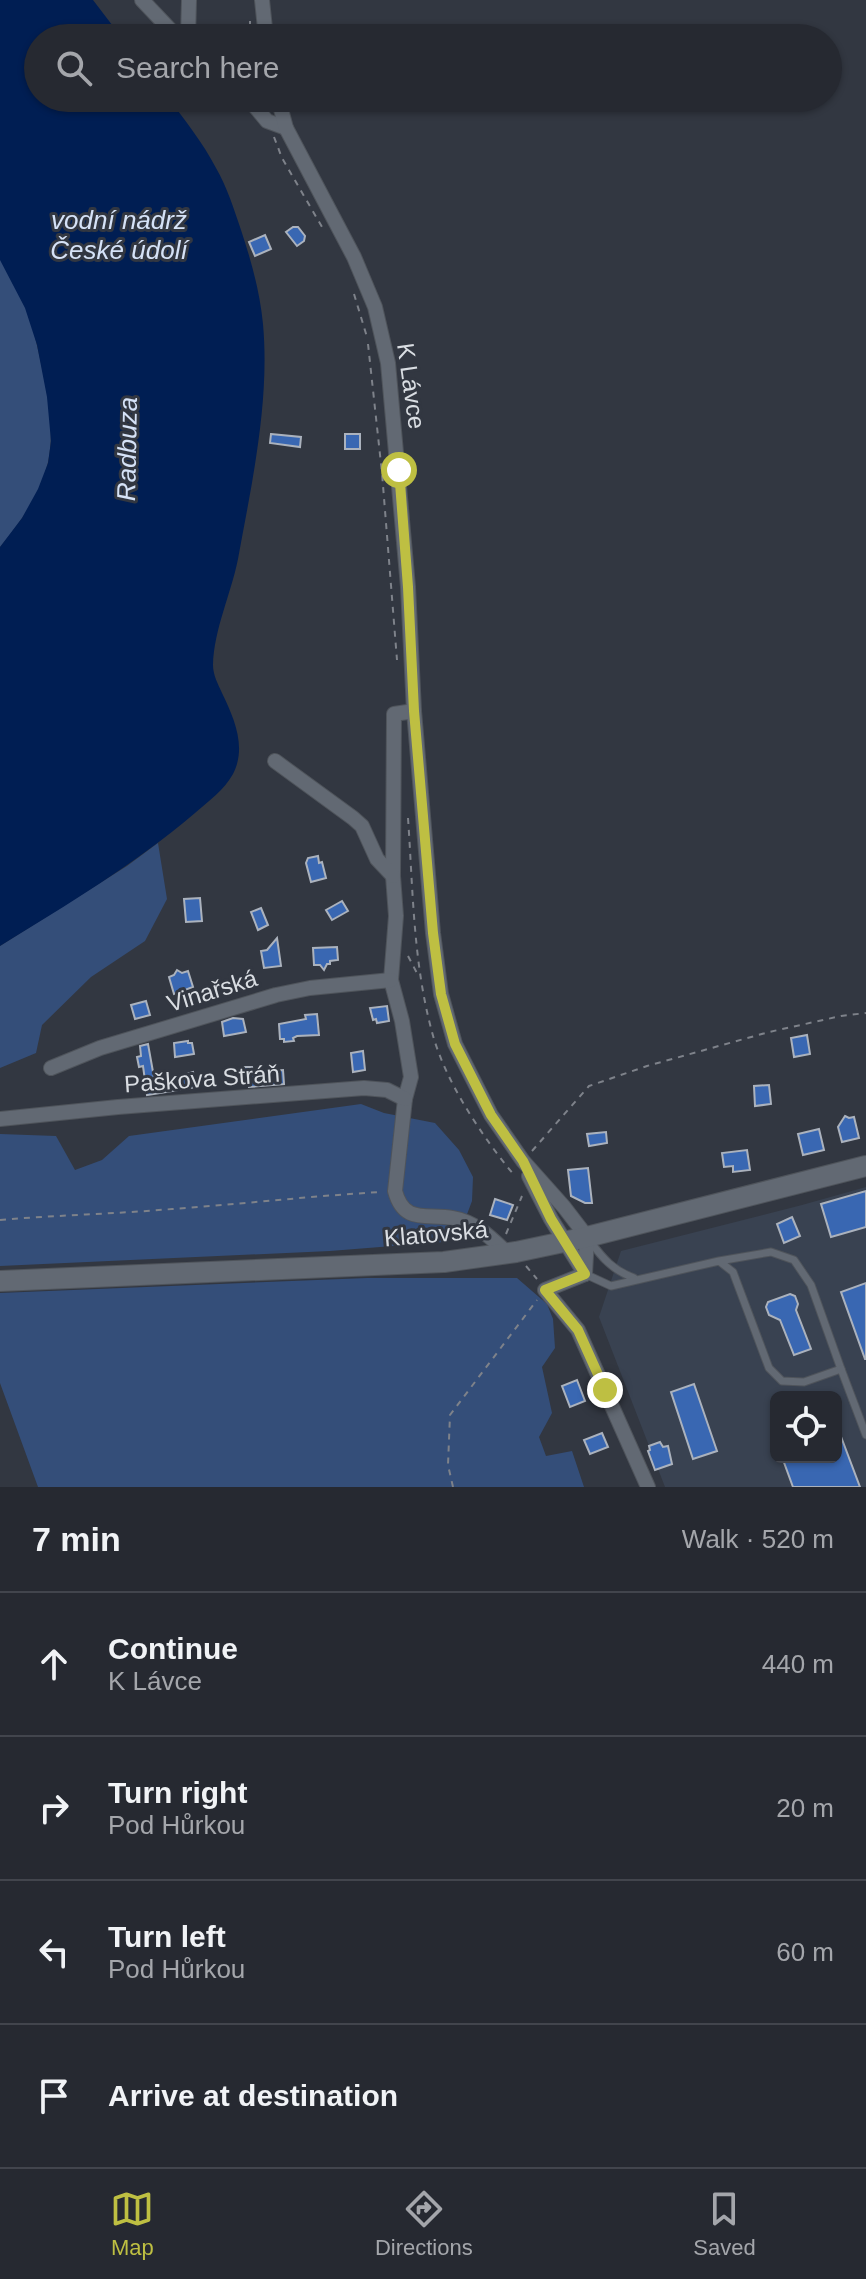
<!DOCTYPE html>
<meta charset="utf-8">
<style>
:root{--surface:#262931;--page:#32353d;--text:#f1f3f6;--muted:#a4a6ab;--line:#42454d;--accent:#bebf42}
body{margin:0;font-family:Arial,sans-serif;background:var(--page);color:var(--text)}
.controls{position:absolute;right:24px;bottom:24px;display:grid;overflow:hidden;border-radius:12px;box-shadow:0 2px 6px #0004}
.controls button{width:72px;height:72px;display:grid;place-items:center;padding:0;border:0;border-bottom:2px solid var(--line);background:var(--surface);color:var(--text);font:40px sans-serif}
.stop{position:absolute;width:24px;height:24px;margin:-18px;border:6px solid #bebf42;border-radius:50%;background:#fff}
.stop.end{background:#bebf42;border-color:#fff;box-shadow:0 2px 8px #0008}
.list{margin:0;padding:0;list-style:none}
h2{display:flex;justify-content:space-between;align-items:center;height:104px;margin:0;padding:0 32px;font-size:34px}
h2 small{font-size:26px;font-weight:400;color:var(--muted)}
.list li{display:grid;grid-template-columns:52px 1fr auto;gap:24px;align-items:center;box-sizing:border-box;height:144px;padding:0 32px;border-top:2px solid var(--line)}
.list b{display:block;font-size:30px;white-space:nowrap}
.list p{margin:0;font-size:26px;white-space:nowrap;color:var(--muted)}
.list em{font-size:26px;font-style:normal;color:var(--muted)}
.icon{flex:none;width:44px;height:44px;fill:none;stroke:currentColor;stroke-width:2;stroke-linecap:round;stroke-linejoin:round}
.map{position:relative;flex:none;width:866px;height:1487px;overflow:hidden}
.search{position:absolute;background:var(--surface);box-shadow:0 2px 6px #0004;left:24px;right:24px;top:24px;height:88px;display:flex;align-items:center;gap:20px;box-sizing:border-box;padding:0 28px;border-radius:44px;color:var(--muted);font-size:30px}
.sheet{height:680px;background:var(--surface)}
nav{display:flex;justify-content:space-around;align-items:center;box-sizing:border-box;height:112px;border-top:2px solid var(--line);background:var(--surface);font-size:22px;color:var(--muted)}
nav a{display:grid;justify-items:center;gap:4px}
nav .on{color:var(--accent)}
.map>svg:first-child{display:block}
</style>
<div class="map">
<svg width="866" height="1487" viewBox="0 0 866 1487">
<rect width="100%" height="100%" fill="#323741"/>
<path fill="#394251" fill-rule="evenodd" d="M866 1187V1487H665L599 1317 621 1251 802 1205ZM776 1397H836V1457H776Z"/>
<g fill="#344e79">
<path d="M0 165C11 220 22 274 33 328 42 369 57 421 48 462 41 494 20 523 0 547Z"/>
<polygon points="158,843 167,899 145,941 91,977 42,1025 36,1053 0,1068 0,946 127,866"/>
<polygon points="361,1104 384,1113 435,1123 459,1150 473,1177 472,1201 460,1233 443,1242 330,1251 0,1266 0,1134 56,1136 75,1170 102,1160 129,1136"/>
<polygon points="367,1278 517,1278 547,1304 553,1319 555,1348 542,1367 552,1413 539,1437 546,1456 572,1451 584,1487 38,1487 0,1383 0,1293"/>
</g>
<path fill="#001e53" d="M0 0H93L122 38H38V98H168C185 120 203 143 216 168 227 187 234 209 241 230 251 260 260 292 263 324 270 402 252 482 238 559 231 594 214 629 213 665 213 675 218 684 222 693 234 718 247 747 233 774 224 790 209 801 195 813 135 864 67 905 0 946V547L22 518 38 489 48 463 51 441 47 397 37 345 25 308 0 260Z"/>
<g fill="#3967b2" stroke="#abb2bd" stroke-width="2">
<polygon points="293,227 298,227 305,236 304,241 297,246 286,232"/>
<polygon points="265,235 271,249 255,256 249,242"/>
<polygon points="271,434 301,437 300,447 270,443"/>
<rect x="345" y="434" width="15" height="15"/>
<polygon points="318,856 319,863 322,862 326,878 311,882 306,863 308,858"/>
<polygon points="200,898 202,921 186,922 184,899"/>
<polygon points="342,901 348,911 332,920 326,910"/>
<polygon points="261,908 268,925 258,930 251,912"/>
<polygon points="277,938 281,966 264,968 261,951 267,950"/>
<polygon points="337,947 338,960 330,961 330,964 327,964 324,970 320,965 314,965 313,948"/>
<polygon points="177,970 182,973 188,971 193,987 174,994 169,977 174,975"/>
<polygon points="146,1001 150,1015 135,1019 131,1005"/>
<polygon points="387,1006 389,1021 377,1023 376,1019 373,1020 370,1008"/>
<polygon points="317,1014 319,1035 297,1036 293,1038 294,1041 284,1042 284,1039 280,1039 279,1024 306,1019 305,1015"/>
<polygon points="233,1018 243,1019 246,1032 224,1036 222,1022"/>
<polygon points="807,1035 810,1054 794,1057 791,1038"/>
<polygon points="188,1041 188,1043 192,1043 194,1054 175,1057 174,1043"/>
<polygon points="148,1044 155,1083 184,1077 184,1075 193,1072 197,1087 147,1095 143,1066 139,1067 137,1057 141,1056 140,1046"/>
<polygon points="363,1051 365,1070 353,1072 351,1053"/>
<polygon points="242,1067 252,1067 253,1072 283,1070 284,1084 249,1087 249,1081 243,1081"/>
<polygon points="769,1085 771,1104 755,1106 754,1086"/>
<polygon points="845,1116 849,1118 854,1117 859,1138 842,1142 838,1127"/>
<polygon points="819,1129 824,1150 803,1155 798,1134"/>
<polygon points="606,1132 607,1143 589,1146 587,1134"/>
<polygon points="747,1150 750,1170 733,1172 733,1166 724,1167 722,1153"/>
<polygon points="588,1168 592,1203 585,1203 571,1196 568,1170"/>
<polygon points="866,1191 866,1227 831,1237 821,1204"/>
<polygon points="495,1199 513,1205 507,1220 490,1215"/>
<polygon points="792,1217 800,1236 784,1243 777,1224"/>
<polygon points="866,1283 866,1359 865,1359 841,1292"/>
<polygon points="790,1294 795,1296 798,1304 796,1310 811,1349 794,1355 780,1320 769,1315 766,1307 768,1302"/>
<polygon points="577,1380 585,1401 570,1407 562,1386"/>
<polygon points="694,1384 717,1451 693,1459 671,1392"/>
<polygon points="837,1426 860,1487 793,1487 782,1457 836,1457"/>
<polygon points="602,1433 608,1447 590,1454 584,1440"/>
<polygon points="660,1442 663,1447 668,1446 672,1464 655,1470 648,1451 650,1450 649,1446"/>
</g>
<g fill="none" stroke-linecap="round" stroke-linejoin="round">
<defs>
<g id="lane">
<path d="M590 1241C603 1259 613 1270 634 1278"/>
<polyline points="585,1274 611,1286 719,1261 733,1272 769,1368 782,1381 804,1382 841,1369 811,1285 794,1260 771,1252 719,1261"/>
<polyline points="841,1369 866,1435"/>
</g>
<g id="street">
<polyline points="142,0 178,38"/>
<polyline points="262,0 266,38"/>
<polyline points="188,38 189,0"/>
<polyline points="248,98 267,121 286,128"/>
<polyline points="278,98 286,128 354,257 375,307 388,363 408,587 414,711 433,933 441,994 455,1044 491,1115 523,1161 564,1207 587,1237 585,1274"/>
<path d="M414 711 394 714 393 876 396 916 391 980 402 1021 411 1077 405 1099 395 1191C404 1225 427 1213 453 1218 476 1222 491 1238 507 1253"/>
<polyline points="275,761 353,818 362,826 377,859 393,876"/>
<polyline points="51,1068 100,1048 276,995 310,988 391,980"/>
<polyline points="0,1119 118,1107 364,1088 387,1090 405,1099"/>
<polyline points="529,1176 551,1219 585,1274"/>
<polyline points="585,1274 545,1290 578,1330 648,1487"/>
</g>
<polyline id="secondary" points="0,1281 444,1262 516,1252 587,1237 866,1166"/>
</defs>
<use href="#lane" stroke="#4f545b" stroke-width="9"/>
<use href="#street" stroke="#4f545b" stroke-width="16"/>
<use href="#secondary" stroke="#4f545b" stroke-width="22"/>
<g stroke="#7e828a" stroke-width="2" stroke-dasharray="6 6" stroke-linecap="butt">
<polyline points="250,21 250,38"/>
<polyline points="274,137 282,158 322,227"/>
<polyline points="354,294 367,337"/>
<polyline points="368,344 382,473 397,660"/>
<path d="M408 818C413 889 413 962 432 1032 445 1081 481 1135 514 1175"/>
<polyline points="408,956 418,975"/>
<polyline points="532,1151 589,1086 647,1066 769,1032 841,1016 866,1013"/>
<path d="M0 1220C57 1215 115 1214 172 1209 242 1204 311 1196 381 1192"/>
<polyline points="506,1234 522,1196"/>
<polyline points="526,1266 537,1279"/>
<polyline points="453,1487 448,1465 450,1415 537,1300"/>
</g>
<use href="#lane" stroke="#626973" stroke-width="7"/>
<use href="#street" stroke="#626973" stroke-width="14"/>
<use href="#secondary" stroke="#626973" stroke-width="20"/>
</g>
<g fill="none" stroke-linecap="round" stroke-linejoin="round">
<polyline stroke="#bebf42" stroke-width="10" points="399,470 408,587 414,711 433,933 441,994 455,1044 491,1115 523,1161 551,1219 585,1274 545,1290 578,1330 605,1390"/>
</g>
<g text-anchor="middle" stroke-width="6" stroke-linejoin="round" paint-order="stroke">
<g font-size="24" fill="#d9dde2" stroke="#323741">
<text transform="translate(411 386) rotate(82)" y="8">K Lávce</text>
<text transform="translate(212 991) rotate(-17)" y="8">Vinařská</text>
<text transform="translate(202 1079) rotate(-4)" y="8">Paškova Stráň</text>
<text transform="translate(436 1234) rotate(-5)" y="8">Klatovská</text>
</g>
<g font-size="26" font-style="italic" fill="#d5e2f7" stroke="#323741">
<text x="119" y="229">vodní nádrž<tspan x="119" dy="30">České údolí</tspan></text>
<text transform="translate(127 449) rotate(-89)" y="9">Radbuza</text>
</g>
</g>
</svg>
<div class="controls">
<button><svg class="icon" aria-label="locate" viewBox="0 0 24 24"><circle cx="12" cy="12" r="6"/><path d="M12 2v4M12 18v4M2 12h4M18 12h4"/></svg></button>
</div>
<div class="stop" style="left:399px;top:470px"></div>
<div class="stop end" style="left:605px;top:1390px"></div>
<div class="search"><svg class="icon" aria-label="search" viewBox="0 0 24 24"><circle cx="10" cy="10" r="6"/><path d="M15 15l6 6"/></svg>Search here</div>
</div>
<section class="sheet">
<h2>7 min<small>Walk · 520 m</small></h2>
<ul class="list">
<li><svg class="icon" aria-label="ahead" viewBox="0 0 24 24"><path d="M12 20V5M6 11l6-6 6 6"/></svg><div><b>Continue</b><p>K Lávce</p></div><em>440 m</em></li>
<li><svg class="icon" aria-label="right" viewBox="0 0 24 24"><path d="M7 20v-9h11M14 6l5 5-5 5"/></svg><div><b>Turn right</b><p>Pod Hůrkou</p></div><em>20 m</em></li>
<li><svg class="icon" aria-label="left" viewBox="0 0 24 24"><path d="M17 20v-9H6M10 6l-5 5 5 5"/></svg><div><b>Turn left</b><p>Pod Hůrkou</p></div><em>60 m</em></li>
<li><svg class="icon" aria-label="arrive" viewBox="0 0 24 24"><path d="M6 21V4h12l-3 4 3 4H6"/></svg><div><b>Arrive at destination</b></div></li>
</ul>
</section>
<nav>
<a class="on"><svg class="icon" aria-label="map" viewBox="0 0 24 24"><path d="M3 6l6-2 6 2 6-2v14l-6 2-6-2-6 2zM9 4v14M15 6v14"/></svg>Map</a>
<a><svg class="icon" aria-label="directions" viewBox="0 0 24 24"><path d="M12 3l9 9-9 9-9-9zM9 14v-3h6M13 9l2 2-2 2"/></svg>Directions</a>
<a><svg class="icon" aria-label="saved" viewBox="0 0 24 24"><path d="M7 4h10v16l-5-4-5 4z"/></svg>Saved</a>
</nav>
